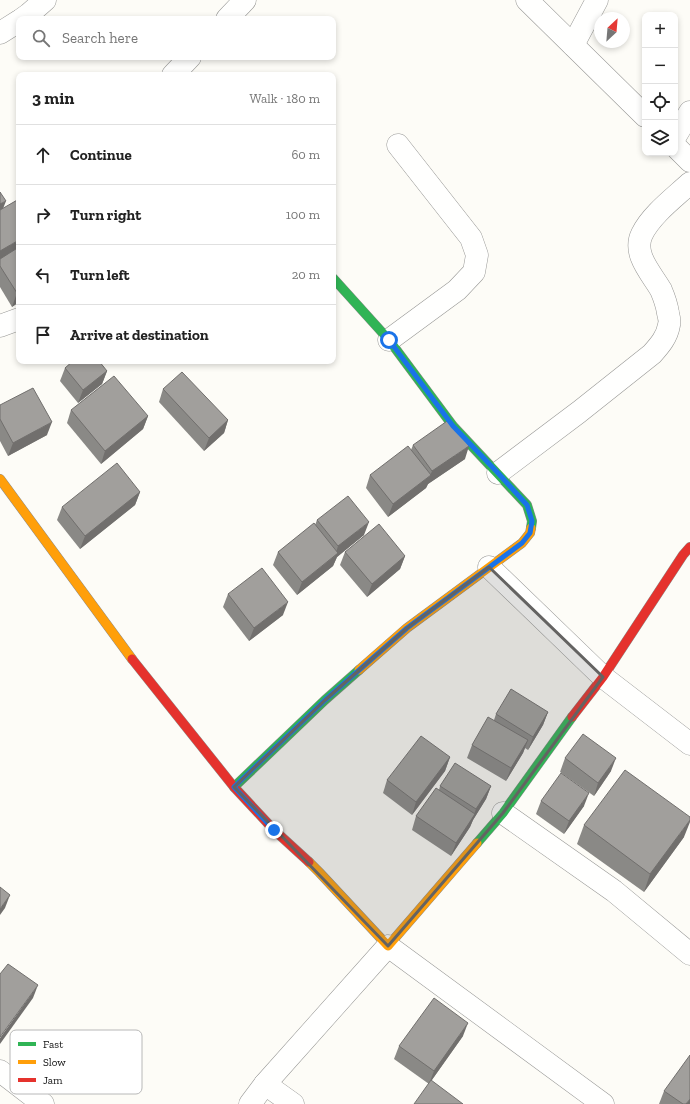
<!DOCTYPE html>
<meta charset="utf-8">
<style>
:root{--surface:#fff;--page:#f2f2f2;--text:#222;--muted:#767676;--line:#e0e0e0}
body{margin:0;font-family:"Zilla Slab",serif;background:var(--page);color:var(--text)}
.controls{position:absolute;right:12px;top:12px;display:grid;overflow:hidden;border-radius:8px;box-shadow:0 2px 6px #0003}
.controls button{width:36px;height:36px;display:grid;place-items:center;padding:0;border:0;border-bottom:1px solid var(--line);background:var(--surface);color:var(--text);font:20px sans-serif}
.compass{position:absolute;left:594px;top:12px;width:36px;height:36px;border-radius:50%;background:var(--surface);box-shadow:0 2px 6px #0003;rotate:26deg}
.stop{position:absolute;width:12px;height:12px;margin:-9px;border:3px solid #1a73e8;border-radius:50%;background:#fff}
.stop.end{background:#1a73e8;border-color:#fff;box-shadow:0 1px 4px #0008}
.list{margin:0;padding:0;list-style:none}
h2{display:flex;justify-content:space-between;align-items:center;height:52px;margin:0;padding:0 16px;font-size:17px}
h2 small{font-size:13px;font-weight:400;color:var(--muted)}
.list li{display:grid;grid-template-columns:26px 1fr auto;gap:12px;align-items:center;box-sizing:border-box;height:60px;padding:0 16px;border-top:1px solid var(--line)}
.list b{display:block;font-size:15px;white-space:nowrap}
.list em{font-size:13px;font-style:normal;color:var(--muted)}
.icon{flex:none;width:22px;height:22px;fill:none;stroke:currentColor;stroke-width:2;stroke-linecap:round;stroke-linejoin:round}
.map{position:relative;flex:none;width:690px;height:1104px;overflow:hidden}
.search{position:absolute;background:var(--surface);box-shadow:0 2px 6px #0003;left:16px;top:16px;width:320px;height:44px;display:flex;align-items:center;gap:10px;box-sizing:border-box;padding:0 14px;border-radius:8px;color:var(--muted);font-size:15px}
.panel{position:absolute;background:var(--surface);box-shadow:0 2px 6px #0003;left:16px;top:72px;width:320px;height:292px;border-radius:8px}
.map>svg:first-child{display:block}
</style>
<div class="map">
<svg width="690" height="1104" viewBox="0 0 690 1104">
<rect width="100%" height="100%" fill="#fdfcf7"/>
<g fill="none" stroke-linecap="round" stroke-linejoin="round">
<defs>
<g id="street">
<polyline points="527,0 645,116"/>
<polyline points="22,19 29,14 45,0"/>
<polyline points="227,19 245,0"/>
<polyline points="0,33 19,21"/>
<polyline points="573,45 597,0"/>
<polyline points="173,75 190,57"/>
<polyline points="675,137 690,112"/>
<polyline points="675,146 690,161"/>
<polyline points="0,326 19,319"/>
<polyline points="389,340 457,290 474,272 477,255 471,238 398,145"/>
<path d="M498 473 579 412 652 354C660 345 667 337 669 325 670 322 669 317 668 313 667 306 664 297 661 290 652 274 632 254 642 234 651 215 675 197 690 183"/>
<polyline points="489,567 603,677 690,744"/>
<polyline points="503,813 614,891 690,954"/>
<polyline points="0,1071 43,1104"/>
<polyline points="265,1084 293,1104"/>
<polyline points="250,1104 265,1084 388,946 603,1104"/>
</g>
<g id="fast">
<polyline points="333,278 389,340 453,426 527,505 532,521 531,528"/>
<polyline points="234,787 325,700 359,670"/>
<polyline points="477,843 503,813 572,717"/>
</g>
<g id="slow">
<polyline points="0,479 132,659"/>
<polyline points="359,670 407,628 522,543 530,533 531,528"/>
<polyline points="309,862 319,872 388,946 477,843"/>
</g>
<g id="jam">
<polyline points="132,659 234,787 274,830 309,862"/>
<polyline points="572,717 603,677 683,555 690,547"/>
</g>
</defs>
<use href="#street" stroke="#979795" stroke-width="23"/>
<use href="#fast" stroke="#8e8d8b" stroke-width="10"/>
<use href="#slow" stroke="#8e8d8b" stroke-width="10"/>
<use href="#jam" stroke="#8e8d8b" stroke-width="10"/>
<use href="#street" stroke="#fffffe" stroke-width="22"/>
<use href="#fast" stroke="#30b455" stroke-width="9"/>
<use href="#slow" stroke="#ff9f0a" stroke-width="9"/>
<use href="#jam" stroke="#e5322d" stroke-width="9"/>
</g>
<g fill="#8a8986">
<polygon points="0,192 19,302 12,307 0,287"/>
<polygon points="65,368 107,371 102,384 78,403 60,381"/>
<polygon points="163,389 228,420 224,433 204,451 159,402"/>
<polygon points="0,405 47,435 8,456 0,441"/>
<polygon points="71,410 148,416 143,429 101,464 67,423"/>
<polygon points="413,445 465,459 428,484 426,488 388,517 366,488 370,475 411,450"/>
<polygon points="140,492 135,505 80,549 57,520 62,507"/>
<polygon points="317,520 364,535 337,557 333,566 297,595 273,565 278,552 315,525"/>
<polygon points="345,552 405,556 400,569 367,597 340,565"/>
<polygon points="228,594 283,615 249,641 223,607"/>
<polygon points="548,712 543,725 528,750 525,748 523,753 506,781 467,758 472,745 494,720 496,714"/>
<polygon points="450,757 445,771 412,815 383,793 387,780"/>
<polygon points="565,758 611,771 594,796 560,772"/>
<polygon points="440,786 491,786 486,799 473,820 470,827 451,856 412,830 416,816 439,790"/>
<polygon points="541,801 584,806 564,834 536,814"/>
<polygon points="584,825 684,837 644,892 577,844"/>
<polygon points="463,1036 429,1084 394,1059 399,1046"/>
<polygon points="664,1091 690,1104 659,1104"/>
</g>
<g fill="#716f6d">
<polygon points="6,201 1,214 0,215 0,204"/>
<polygon points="19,240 19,250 0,262 0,251"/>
<polygon points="19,292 19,302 12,307 17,293"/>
<polygon points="107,371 102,384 78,403 83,390"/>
<polygon points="148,416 143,429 101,464 105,451"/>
<polygon points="228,420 224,433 204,451 209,438"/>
<polygon points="52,422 47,435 8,456 13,443"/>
<polygon points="469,446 465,459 428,484 426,488 388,517 393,504 430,476 432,471"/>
<polygon points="140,492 135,505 80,549 85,536"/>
<polygon points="369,522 364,535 337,557 333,566 297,595 302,582 335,556 338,546"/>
<polygon points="405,556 400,569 367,597 372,584"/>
<polygon points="288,602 283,615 249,641 254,628"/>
<polygon points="548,712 543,725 528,750 533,737"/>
<polygon points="528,740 523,753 506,781 511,768"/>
<polygon points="450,757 445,771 412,815 416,802"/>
<polygon points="616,758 611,771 594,796 598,783"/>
<polygon points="491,786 486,799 473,820 470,827 451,856 456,843 473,817 476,809"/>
<polygon points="589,793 584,806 564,834 569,821"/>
<polygon points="690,820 690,822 684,837 644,892 650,874"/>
<polygon points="10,895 5,908 0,915 0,909"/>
<polygon points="38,985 33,998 0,1044 0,1038"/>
<polygon points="468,1023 463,1036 429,1084 434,1071"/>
<polygon points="690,1099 690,1104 686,1104"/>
</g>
<g fill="#a19f9c" stroke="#716f6d">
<polygon points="0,192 6,201 0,204"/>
<polygon points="19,199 19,240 0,251 0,210"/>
<polygon points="19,247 19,292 17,293 0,266 0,259"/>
<polygon points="73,361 99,361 107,371 83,390 65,368"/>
<polygon points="182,372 228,420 209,438 163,389"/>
<polygon points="114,376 148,416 105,451 71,410"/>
<polygon points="33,388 52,422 13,443 0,419 0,405"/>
<polygon points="450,419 469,446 432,471 413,445"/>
<polygon points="408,446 431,475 393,504 370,475"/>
<polygon points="117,463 140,492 85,536 62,507"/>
<polygon points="348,496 369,522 338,546 317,520"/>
<polygon points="314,523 338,553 302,582 278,552"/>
<polygon points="379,524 405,556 372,584 345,552"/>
<polygon points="262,568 288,602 254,628 228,594"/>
<polygon points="511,689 548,712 533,737 496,714"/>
<polygon points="488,717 528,740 511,768 472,745"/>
<polygon points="583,734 616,758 598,783 565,758"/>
<polygon points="421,736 450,757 416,802 387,780"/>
<polygon points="455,763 491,786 476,809 440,786"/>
<polygon points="625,770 690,817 690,820 650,874 584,825"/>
<polygon points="561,773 589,793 569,821 541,801"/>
<polygon points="436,788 475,814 456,843 416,816"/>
<polygon points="0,887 10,895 0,909"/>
<polygon points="8,964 38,985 0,1037 0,974"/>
<polygon points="434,998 468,1023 434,1071 399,1046"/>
<polygon points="690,1055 690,1099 686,1104 683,1104 664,1091"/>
<polygon points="431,1080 463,1104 414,1104"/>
</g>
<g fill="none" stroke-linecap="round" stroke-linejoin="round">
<polyline stroke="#1a73e8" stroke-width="5" points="274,830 234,787 325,700 407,628 522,543 530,533 532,521 527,505 498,473 453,426 389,340"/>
</g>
<path fill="#646362" fill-opacity="0.2" stroke="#646362" stroke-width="3" stroke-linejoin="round" d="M489 567 603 677 503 813 388 946 234 787 325 700 407 628Z"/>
<rect x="10" y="1030" width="132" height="64" rx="6" fill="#fff" stroke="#b8b8b8" stroke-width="1"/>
<rect x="18" y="1042" width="18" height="4" fill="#30b455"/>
<rect x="18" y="1060" width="18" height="4" fill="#ff9f0a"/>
<rect x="18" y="1078" width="18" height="4" fill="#e5322d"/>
<g font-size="11" fill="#111">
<text x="43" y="1048">Fast</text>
<text x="43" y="1066">Slow</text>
<text x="43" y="1084">Jam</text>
</g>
</svg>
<div class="controls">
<button>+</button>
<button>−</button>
<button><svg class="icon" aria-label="locate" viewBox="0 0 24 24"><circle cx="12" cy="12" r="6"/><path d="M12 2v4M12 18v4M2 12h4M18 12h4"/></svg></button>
<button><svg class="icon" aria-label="layers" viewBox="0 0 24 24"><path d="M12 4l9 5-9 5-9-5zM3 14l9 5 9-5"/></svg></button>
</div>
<svg class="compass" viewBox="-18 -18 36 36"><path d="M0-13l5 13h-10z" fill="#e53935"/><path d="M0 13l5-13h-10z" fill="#767676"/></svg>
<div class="stop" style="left:389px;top:340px"></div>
<div class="stop end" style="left:274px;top:830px"></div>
<div class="search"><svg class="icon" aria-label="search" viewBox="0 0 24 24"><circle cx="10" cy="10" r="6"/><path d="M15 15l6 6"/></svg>Search here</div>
<section class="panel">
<h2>3 min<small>Walk · 180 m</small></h2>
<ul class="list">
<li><svg class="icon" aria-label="ahead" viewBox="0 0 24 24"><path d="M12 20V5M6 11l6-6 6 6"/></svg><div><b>Continue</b></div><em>60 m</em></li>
<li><svg class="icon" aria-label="right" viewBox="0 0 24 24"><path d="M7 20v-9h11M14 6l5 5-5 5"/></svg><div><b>Turn right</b></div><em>100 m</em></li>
<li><svg class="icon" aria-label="left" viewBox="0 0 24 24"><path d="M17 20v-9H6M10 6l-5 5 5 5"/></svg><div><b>Turn left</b></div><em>20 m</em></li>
<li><svg class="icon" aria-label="arrive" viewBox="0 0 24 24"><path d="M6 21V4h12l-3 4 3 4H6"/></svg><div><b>Arrive at destination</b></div></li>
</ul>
</section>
</div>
